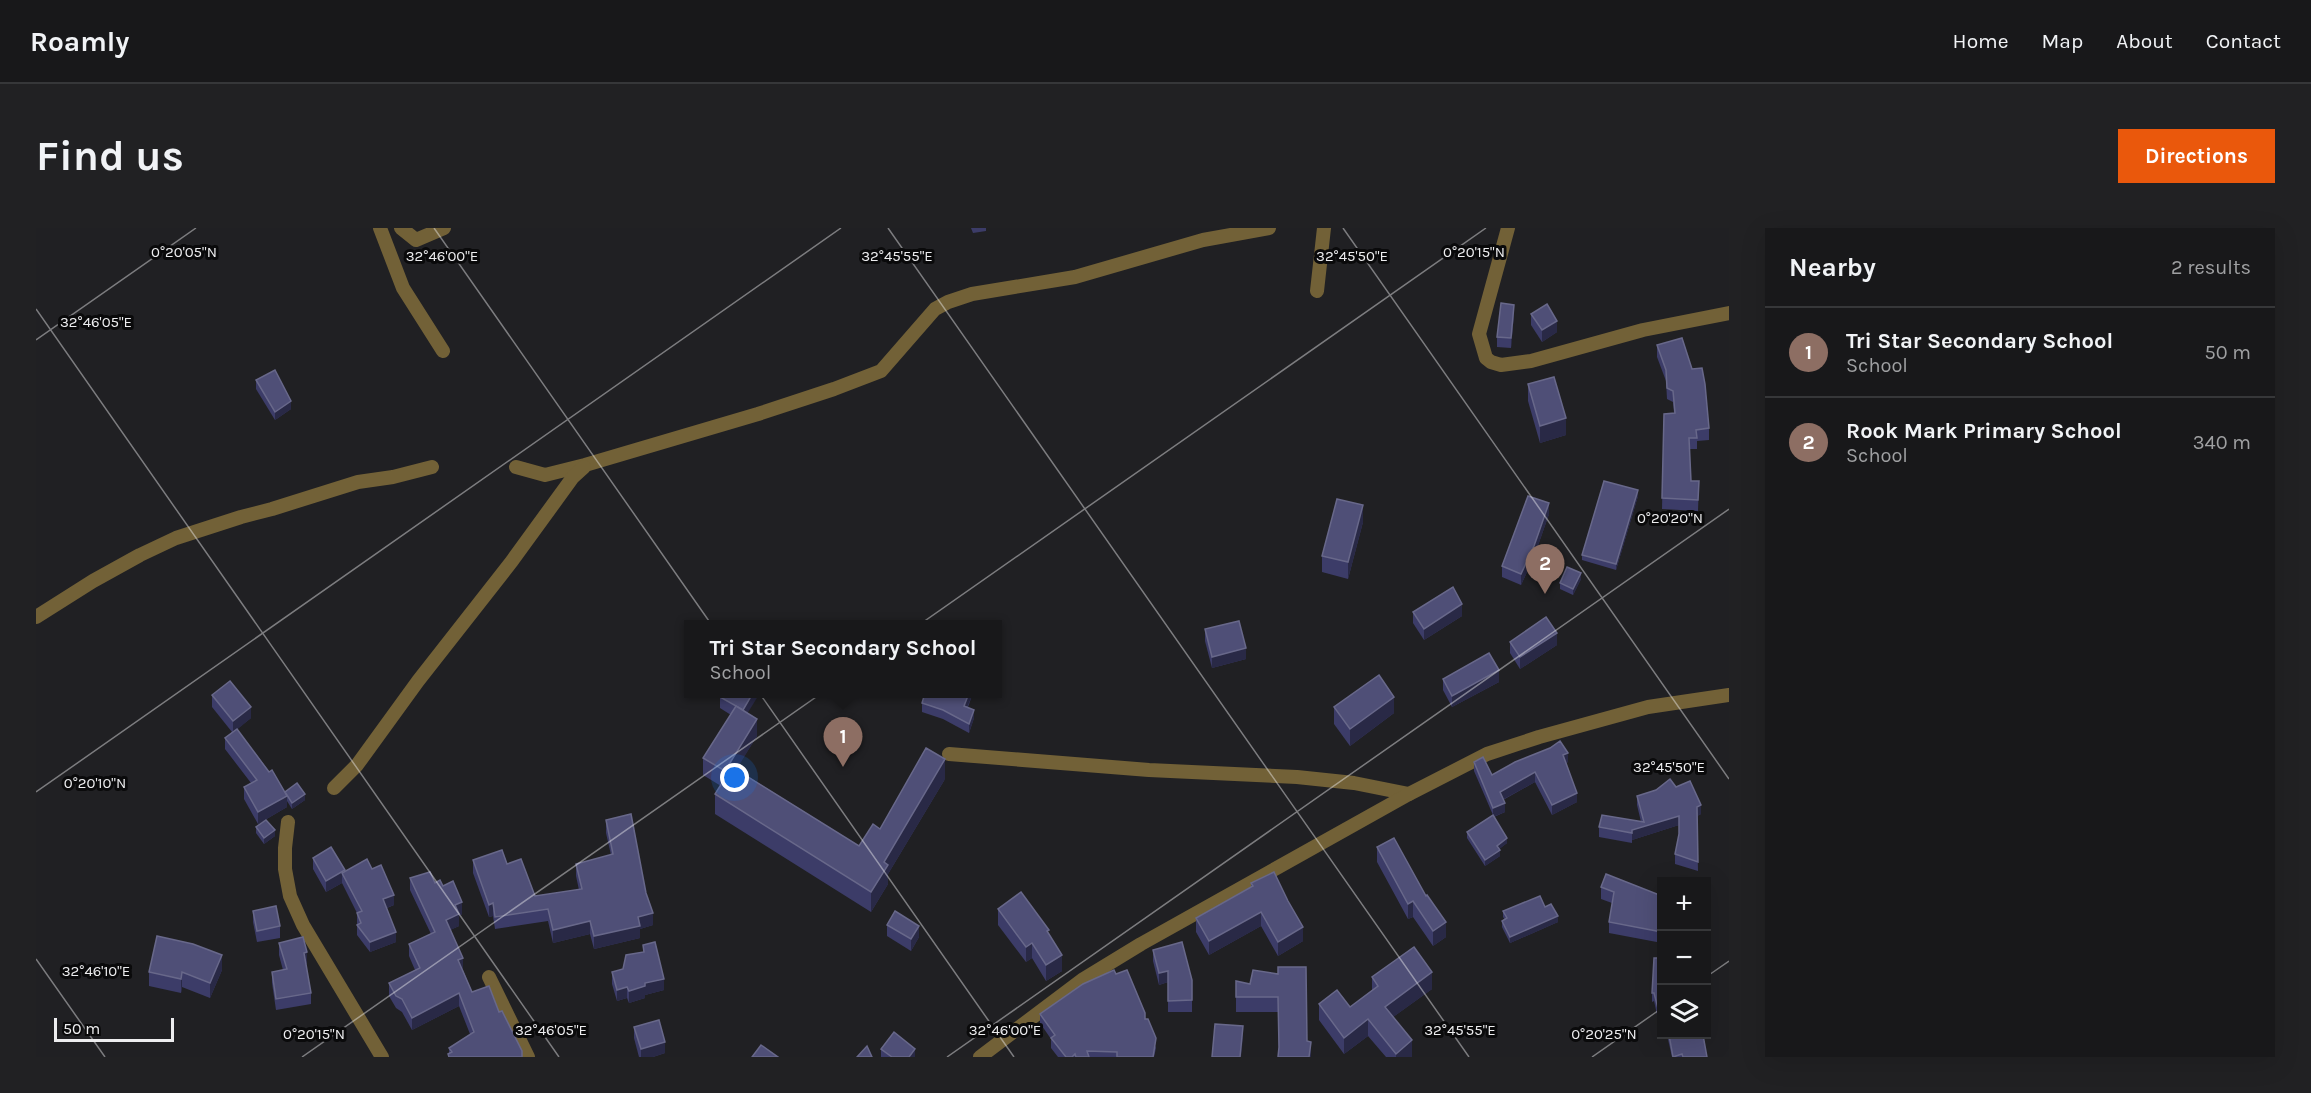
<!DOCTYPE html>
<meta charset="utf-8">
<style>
:root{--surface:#18181a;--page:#212123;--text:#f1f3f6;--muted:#9fa0a2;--line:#363739;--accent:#ea580c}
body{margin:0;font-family:Karla,sans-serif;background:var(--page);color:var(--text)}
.controls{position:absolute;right:18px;bottom:18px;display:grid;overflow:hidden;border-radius:0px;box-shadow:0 6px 24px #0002}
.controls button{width:54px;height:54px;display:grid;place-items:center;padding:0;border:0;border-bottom:2px solid var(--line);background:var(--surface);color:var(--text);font:30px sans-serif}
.scale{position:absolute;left:18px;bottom:15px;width:120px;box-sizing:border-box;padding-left:6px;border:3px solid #ededef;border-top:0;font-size:16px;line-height:21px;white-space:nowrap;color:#ededef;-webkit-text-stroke:4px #0a0a0b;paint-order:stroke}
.you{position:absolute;left:699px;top:550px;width:21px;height:21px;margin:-15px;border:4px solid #fff;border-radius:50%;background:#1a73e8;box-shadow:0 0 0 9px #1a73e833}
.badge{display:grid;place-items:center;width:39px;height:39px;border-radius:50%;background:var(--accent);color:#fff;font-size:20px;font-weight:700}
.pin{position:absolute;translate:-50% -50px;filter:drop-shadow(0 2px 3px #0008)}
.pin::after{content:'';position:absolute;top:32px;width:21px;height:18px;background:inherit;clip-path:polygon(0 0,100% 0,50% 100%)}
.popup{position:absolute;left:648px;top:392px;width:318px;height:78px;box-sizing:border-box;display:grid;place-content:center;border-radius:0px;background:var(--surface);filter:drop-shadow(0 2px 4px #0005);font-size:20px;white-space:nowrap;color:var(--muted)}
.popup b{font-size:22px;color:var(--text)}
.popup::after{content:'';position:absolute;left:50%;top:100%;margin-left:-12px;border:12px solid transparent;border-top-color:var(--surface)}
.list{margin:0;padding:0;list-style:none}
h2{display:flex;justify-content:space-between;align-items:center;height:78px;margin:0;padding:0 24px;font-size:26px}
h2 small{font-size:20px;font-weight:400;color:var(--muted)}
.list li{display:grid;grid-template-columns:39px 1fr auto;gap:18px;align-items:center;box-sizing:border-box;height:90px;padding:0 24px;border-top:2px solid var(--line)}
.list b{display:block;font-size:22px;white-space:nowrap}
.list p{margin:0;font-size:20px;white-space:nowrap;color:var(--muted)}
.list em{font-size:20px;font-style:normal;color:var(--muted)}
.icon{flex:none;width:33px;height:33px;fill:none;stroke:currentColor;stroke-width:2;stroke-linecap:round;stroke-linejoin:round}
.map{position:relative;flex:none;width:1693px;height:829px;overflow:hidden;border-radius:0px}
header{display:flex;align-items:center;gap:36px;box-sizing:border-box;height:84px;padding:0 30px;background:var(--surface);border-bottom:2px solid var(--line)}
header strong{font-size:28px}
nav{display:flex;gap:33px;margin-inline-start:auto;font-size:21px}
.intro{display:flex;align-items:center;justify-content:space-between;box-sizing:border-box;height:144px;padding:0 36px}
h1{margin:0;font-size:42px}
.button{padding:15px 27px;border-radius:0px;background:var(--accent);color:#fff;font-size:21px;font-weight:700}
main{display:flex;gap:36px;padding:0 36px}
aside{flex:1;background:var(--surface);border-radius:0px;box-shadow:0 6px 24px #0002}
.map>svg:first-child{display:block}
</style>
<header>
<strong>Roamly</strong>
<nav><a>Home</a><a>Map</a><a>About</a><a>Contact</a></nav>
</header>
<div class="intro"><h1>Find us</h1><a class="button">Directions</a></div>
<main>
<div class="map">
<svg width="1693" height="829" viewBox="0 0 1693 829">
<rect width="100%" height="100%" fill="#202023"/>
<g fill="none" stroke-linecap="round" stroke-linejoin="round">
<g stroke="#726137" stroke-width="14">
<polyline points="344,0 367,60 407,123"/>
<polyline points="365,0 380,12 408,0"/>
<polyline points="1472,0 1443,106 1450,130 1455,134 1465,137 1495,133 1607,102 1693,85"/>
<polyline points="1281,63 1288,0"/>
<polyline points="480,239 509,247 549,237 722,186 798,161 845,143 899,81 912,74 936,66 1039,49 1167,12 1233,0"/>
<polyline points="0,389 57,353 104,327 140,310 205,289 236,281 322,254 357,249 396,239"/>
<polyline points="913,526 1113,542 1261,549 1318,555 1373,566"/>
<polyline points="298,560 321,537 382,453 476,333 537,249 548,239"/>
<polyline points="252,594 249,620 249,641 254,668 267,697 346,829"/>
<polyline points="453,749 492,829"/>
<polyline points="944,829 1046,752 1105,716 1373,566 1451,526 1503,509 1612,479 1693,467"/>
</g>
</g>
<g fill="#3c3c68">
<polygon points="935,0 950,0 950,3 937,5"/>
<polygon points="1478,86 1475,120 1461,119 1461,109"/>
<polygon points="1495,86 1521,104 1506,114 1495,97"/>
<polygon points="1621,117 1673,200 1673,212 1661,213 1661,221 1653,221 1655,253 1663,253 1662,283 1626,281 1628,186 1638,185 1637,174 1631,171 1630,153 1621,129"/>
<polygon points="220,152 255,181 239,192 220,161"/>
<polygon points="1492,156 1530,207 1504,215 1492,173"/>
<polygon points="1602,268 1580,342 1546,332 1546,327"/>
<polygon points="1513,286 1498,329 1485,357 1466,349 1466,338"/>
<polygon points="1327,294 1312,351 1286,344 1286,328"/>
<polygon points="1545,351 1537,367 1524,361 1524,355"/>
<polygon points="1377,384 1426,388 1388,412 1377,395"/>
<polygon points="1169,401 1210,431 1176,440 1169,413"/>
<polygon points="1474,414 1521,417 1484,441 1474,425"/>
<polygon points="1407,451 1463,454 1416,479 1407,462"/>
<polygon points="937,465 932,479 938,490 933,505 907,491 886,484 886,475"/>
<polygon points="176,467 215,490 201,501 249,564 269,572 256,581 251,573 251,579 222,596 208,571 208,559 215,555 189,521 189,510 196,504 176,479"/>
<polygon points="684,469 712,485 721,508 700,541 823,618 844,601 909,551 852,646 852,656 835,684 679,586 679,566 685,558 667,547 667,530 695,487 684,480"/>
<polygon points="1298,479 1358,485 1314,518 1298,496"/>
<polygon points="1438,534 1456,547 1532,534 1530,535 1541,574 1516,587 1499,554 1467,572 1469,584 1458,589 1471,615 1463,621 1464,628 1449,638 1431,610 1431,604 1457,587 1438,543"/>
<polygon points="1640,559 1665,586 1661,588 1662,643 1639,636 1639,626 1643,607 1643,597 1596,612 1596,615 1563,609 1563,599 1605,594 1601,577 1601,568"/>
<polygon points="570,592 617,697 604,701 604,710 558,721 554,706 517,715 512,693 459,701 457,688 453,689 437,645 437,632 499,668 543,662 540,648 540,636 575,627 570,605"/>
<polygon points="220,599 239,608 228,616 220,605"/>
<polygon points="1341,619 1410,709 1397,718 1377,689 1372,691 1341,634"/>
<polygon points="277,630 309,643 358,677 351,680 360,714 334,724 321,707 321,685 306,655 290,664 277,641"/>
<polygon points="374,650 399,655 407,658 426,686 423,688 423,698 414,702 427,742 436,764 463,784 486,829 412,829 412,826 413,825 413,820 434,806 423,778 376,802 366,784 360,780 353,768 353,755 379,742 373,728 373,716 395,706 374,662"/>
<polygon points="1215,655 1267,713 1242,728 1225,698 1173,727 1160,704 1160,690 1215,659"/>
<polygon points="1565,659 1626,668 1626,715 1573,705 1573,694 1576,675 1565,671"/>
<polygon points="1509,679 1522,694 1474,715 1466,699 1466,693 1469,692 1467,689 1467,683"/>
<polygon points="962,681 1013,706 1026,743 1010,753 996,730 990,734 962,697"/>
<polygon points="217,683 244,698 244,710 221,714 217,694"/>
<polygon points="851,697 883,709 875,723 851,708"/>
<polygon points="243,715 271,735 270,736 275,765 275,776 240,782 236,755 236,744 247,742 243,727"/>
<polygon points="607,717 628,762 609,767 609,770 593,775 591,770 581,773 576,756 576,744 587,741 607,724"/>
<polygon points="1117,722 1156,752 1156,784 1132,784 1132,754 1123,757 1117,733"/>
<polygon points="1626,730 1626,805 1625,805 1618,773 1616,774 1616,765"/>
<polygon points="186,742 174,770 146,759 145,765 113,758 113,744"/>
<polygon points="1242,746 1271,813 1275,814 1275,829 1242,829 1243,822 1242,784 1200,784 1200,753 1214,756"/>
<polygon points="1336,749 1396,761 1357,789 1376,829 1350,829 1332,808 1308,826 1283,792 1283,776 1314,779 1336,762"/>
<polygon points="1004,786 1109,791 1120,820 1118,829 1022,829 1015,820 1015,811 1004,795"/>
<polygon points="598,799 629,825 617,829 603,829 598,810"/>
<polygon points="1631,807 1667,807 1671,829 1636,829"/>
<polygon points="845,821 879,829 845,829"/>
</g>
<g fill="#292946">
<polygon points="1478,77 1478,86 1475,120 1475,110"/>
<polygon points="1521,93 1521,104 1506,114 1506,102"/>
<polygon points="255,173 255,181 239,192 239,184"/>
<polygon points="1530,190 1530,207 1504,215 1504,198"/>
<polygon points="1602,262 1602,268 1580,342 1580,336"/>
<polygon points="1513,275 1513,286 1498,329 1485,357 1485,346"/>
<polygon points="1327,277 1327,294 1312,351 1312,334"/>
<polygon points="1545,345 1545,351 1537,367 1537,361"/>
<polygon points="1426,376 1426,388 1388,412 1388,401"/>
<polygon points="1521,405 1521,417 1484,441 1484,429"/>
<polygon points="1210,420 1210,431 1176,440 1176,429"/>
<polygon points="1463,442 1463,454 1416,479 1416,468"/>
<polygon points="717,465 724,465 706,494 706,483"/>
<polygon points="933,465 937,465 928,487 928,478"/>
<polygon points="1358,469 1358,485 1314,518 1314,501"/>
<polygon points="215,479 215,490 197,505 197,493"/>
<polygon points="938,482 938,490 933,505 933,496"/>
<polygon points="721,491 721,508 689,560 689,543"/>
<polygon points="1532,525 1532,534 1527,537 1527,527"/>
<polygon points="909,531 909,551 852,646 852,656 835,684 835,664 848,634"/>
<polygon points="1499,544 1499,554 1464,573 1464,564"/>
<polygon points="1541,565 1541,574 1516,587 1516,577"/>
<polygon points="269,566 269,572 256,581 256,575"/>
<polygon points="251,568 251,579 222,596 222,584"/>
<polygon points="1469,575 1469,584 1457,589 1457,580"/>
<polygon points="1665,577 1665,586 1661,588 1661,579"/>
<polygon points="1643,588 1643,597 1596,612 1596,615 1596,602"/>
<polygon points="239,602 239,608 228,616 228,610"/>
<polygon points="1471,610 1471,615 1461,623 1461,618"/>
<polygon points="1464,622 1464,628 1449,638 1449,632"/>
<polygon points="309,642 309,650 306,645 306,655 290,664 290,653"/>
<polygon points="358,667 358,677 347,681 347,671"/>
<polygon points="1377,673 1377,689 1372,691 1372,676"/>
<polygon points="426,674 426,686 423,688 423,698 410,704 410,692 419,677"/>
<polygon points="457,675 457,688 453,689 453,677"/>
<polygon points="1225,684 1225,698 1173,727 1173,713"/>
<polygon points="617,685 617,697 604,701 604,710 558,721 558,708 602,689"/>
<polygon points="1522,688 1522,694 1474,715 1474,709"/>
<polygon points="554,693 554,706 517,715 517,702"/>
<polygon points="1410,694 1410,709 1397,718 1397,703"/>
<polygon points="883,698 883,709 875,723 875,711"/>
<polygon points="1267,699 1267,713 1242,728 1242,714"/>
<polygon points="360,704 360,714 334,724 334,714"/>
<polygon points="996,715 996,730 990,734 990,719"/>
<polygon points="271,724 271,735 268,736 268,725"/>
<polygon points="186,727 186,742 174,770 174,755"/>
<polygon points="1026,727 1026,743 1010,753 1010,737"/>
<polygon points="427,730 427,743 422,732"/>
<polygon points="1132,743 1132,754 1123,757 1123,745"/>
<polygon points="146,744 146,759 145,765 145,751"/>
<polygon points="1396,744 1396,761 1349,795 1349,779"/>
<polygon points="1674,750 1674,759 1671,776 1671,767"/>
<polygon points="628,751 628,762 609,767 609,770 593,775 593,763 609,755"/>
<polygon points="591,759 591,770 581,773 581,762"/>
<polygon points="423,765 423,778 376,802 376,790"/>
<polygon points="1332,791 1332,808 1308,826 1308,810"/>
<polygon points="1207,798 1207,809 1205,829 1204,829"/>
<polygon points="1376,812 1376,829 1360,829 1360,826"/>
<polygon points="629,814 629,825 617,829 605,829 605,821"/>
<polygon points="1275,814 1275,829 1273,829"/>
<polygon points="879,821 879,829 873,829"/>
</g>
<g fill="#4f4f77" stroke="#68688a" stroke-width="1.5">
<polygon points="1465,75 1478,77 1475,110 1461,109"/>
<polygon points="1511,76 1521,93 1506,102 1495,86"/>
<polygon points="1646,110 1656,141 1666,140 1669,156 1673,200 1660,202 1661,210 1653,210 1655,253 1663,253 1662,272 1626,270 1628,186 1639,185 1637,163 1631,160 1630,142 1621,117"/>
<polygon points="239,142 255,173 239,184 220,152"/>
<polygon points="1518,149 1530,190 1504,198 1492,156"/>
<polygon points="1568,253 1602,262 1580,336 1546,327"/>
<polygon points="1492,268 1513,275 1498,318 1485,346 1466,338"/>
<polygon points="1301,271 1327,277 1312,334 1286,328"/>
<polygon points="1531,339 1545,345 1537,361 1524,355"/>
<polygon points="1417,359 1426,376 1388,401 1377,384"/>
<polygon points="1510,389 1521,405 1484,429 1474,414"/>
<polygon points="1203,393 1210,420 1176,429 1169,401"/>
<polygon points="1453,425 1463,442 1416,468 1407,451"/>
<polygon points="1343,447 1358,469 1314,501 1298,479"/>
<polygon points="194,453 215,479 197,493 176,467"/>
<polygon points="686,465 717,465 707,482 684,469"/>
<polygon points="889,465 933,465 928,478 938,482 933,496 907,482 886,475"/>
<polygon points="700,478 721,491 689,543 667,530"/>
<polygon points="201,501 233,544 236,542 251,568 222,584 208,559 221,552 189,510"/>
<polygon points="1524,513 1532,525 1527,527 1541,565 1516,577 1499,544 1464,564 1469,575 1457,580 1438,534 1447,529 1456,547 1479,534 1514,520"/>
<polygon points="890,520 909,531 848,634 852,637 835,664 679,566 696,539 823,618 837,596 844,601"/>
<polygon points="1634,551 1640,559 1654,553 1665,577 1661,579 1662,634 1639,626 1643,606 1643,588 1596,602 1596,605 1563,599 1566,587 1608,594 1601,568 1620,562"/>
<polygon points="261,555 269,566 256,575 249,564"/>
<polygon points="595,586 610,665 617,685 602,689 604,698 558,708 554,693 517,702 512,681 459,689 457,675 453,677 437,632 466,622 471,636 485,631 499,668 546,661 540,636 577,626 570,592"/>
<polygon points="1457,587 1471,610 1461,618 1464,622 1449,632 1431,604"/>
<polygon points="230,592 239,602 228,610 220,599"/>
<polygon points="1358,610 1390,668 1391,667 1410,694 1397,703 1377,673 1372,676 1341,619"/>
<polygon points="295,619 309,642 290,653 277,630"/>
<polygon points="331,631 336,641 345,637 358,667 347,671 360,704 334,714 321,697 325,695 321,685 326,683 306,645"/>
<polygon points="394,644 399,655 404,652 407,658 417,653 426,674 419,677 423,686 410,692 427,730 422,732 436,764 453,758 463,784 466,783 486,823 486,829 413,829 412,826 416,824 413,820 438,804 423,765 376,790 366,771 360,768 353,755 384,740 373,716 399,704 374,650"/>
<polygon points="1238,644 1252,673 1267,699 1242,714 1225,684 1173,713 1160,690 1217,658 1215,655"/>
<polygon points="1570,646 1626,668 1626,704 1573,694 1578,664 1565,659"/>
<polygon points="985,664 1013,702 1011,703 1026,727 1010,737 996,715 990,719 962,681"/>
<polygon points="1504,668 1509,679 1515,676 1522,688 1474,709 1466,693 1471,690 1467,683"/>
<polygon points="240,678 244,698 221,703 217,683"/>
<polygon points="859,683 883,698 875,711 851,697"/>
<polygon points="121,708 157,716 186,727 174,755 146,744 145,751 113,744"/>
<polygon points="267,709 271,724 268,725 275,765 240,771 236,744 251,741 243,715"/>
<polygon points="619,714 628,751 609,755 609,758 593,763 591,759 581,762 576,744 587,741 590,727 608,724 607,717"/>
<polygon points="1146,714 1156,752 1156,772 1132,773 1132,743 1123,745 1117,722"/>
<polygon points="1378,719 1396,744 1349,779 1376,812 1360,826 1332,791 1308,810 1283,776 1301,762 1314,779 1342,758 1336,749"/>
<polygon points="1618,730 1626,730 1626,796 1618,765 1616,765"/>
<polygon points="1242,739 1270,739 1271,813 1275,814 1273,829 1242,829 1243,819 1242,769 1200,769 1200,753 1214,756 1217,742 1242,746"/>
<polygon points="1078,742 1080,746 1091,742 1109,785 1109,791 1112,791 1120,810 1117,829 1081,829 1081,824 1051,823 1053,829 1040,829 1039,826 1036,829 1030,829 1015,810 1019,807 1004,786 1047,756"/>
<polygon points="1674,750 1671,767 1671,752"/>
<polygon points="623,792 629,814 605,821 598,799"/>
<polygon points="1179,796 1207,798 1204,829 1176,829"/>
<polygon points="858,804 879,821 873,829 856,829 845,821"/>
<polygon points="1633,807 1667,807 1671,829 1647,829 1646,826 1637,829"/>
<polygon points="725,817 742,829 716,829"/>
<polygon points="831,818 836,829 821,829"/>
</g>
<path fill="none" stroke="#ededef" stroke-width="1.5" stroke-opacity="0.45" d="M398 0 978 829M852 0 1433 829M1307 0 1693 551M0 81 523 829M0 112 160 0M0 564 805 0M0 731 69 829M1670 749 1693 733M266 829 1450 0M911 829 1693 281M1556 829 1626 780"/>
<g font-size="15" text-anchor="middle" fill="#ededef" stroke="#0a0a0b" stroke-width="6" stroke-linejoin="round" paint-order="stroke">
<text x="148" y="29">0°20'05"N</text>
<text x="1438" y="29">0°20'15"N</text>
<text x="406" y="33">32°46'00"E</text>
<text x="1316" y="33">32°45'50"E</text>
<text x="861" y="33">32°45'55"E</text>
<text x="60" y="99">32°46'05"E</text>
<text x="1634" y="295">0°20'20"N</text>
<text x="1633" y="544">32°45'50"E</text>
<text x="59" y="560">0°20'10"N</text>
<text x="60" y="748">32°46'10"E</text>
<text x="515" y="807">32°46'05"E</text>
<text x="969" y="807">32°46'00"E</text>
<text x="1424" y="807">32°45'55"E</text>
<text x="278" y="811">0°20'15"N</text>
<text x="1568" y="811">0°20'25"N</text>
</g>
</svg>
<div class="controls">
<button>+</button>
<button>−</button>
<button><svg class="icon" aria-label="layers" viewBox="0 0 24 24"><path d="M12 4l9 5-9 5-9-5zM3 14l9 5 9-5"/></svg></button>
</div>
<div class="scale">50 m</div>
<div class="you"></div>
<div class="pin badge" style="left:807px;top:539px;background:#8d6e63">1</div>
<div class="popup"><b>Tri Star Secondary School</b>School</div>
<div class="pin badge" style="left:1509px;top:366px;background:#8d6e63">2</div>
</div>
<aside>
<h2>Nearby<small>2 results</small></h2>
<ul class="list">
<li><span class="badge" style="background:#8d6e63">1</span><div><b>Tri Star Secondary School</b><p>School</p></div><em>50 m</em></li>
<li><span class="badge" style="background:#8d6e63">2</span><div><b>Rook Mark Primary School</b><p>School</p></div><em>340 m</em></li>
</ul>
</aside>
</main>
